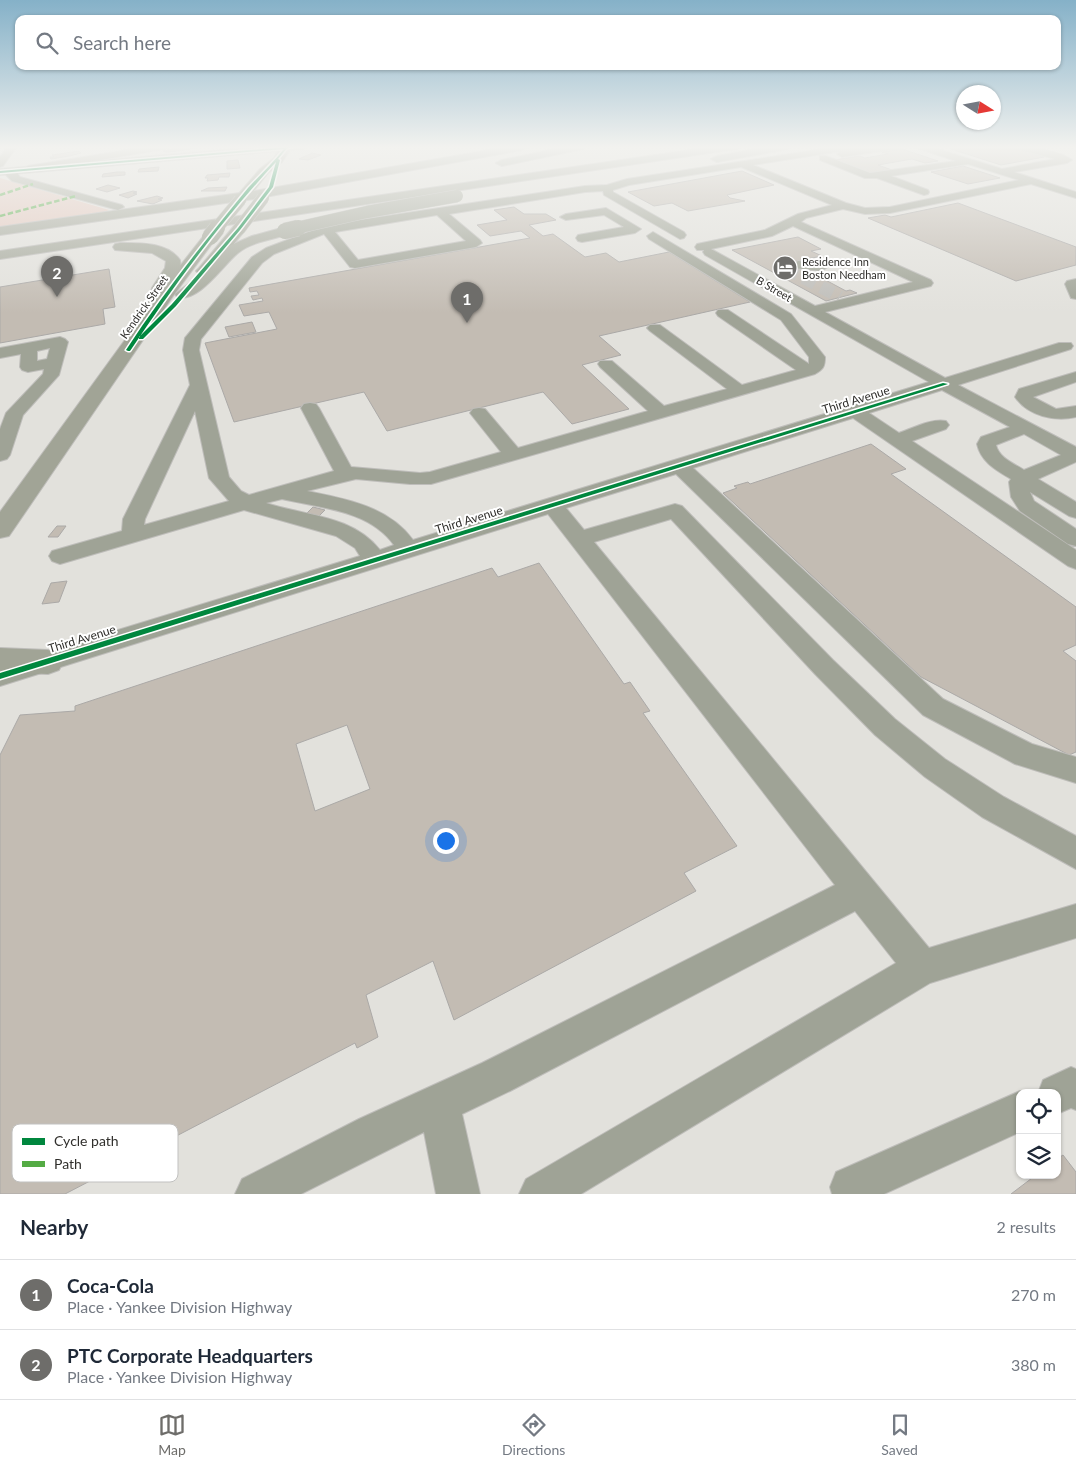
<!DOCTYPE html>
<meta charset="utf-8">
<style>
:root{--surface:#fff;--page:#f2f2f3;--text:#1f2937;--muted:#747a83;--line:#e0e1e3;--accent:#6e6d6a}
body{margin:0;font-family:Lato,sans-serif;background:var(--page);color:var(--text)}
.controls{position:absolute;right:15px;bottom:15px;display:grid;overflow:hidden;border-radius:10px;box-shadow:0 1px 4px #0004}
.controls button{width:45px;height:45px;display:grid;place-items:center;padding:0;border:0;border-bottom:1px solid var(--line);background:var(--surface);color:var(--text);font:25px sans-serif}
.compass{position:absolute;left:956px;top:85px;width:45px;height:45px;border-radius:50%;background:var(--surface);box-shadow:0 1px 4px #0004;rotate:101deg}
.you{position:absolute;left:445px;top:840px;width:18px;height:18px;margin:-12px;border:4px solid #fff;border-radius:50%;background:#1a73e8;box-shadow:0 0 0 8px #1a73e833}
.badge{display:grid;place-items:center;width:32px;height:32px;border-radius:50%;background:var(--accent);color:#fff;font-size:16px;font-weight:700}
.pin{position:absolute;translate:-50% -41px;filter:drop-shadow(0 1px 2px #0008)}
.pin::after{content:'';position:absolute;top:26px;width:18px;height:15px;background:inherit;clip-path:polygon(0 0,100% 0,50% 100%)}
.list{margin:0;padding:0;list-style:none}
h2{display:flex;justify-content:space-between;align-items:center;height:65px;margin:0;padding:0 20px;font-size:21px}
h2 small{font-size:16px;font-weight:400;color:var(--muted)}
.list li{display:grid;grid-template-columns:32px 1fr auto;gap:15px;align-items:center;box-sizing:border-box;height:70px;padding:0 20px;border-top:1px solid var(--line)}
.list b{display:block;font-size:19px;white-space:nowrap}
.list p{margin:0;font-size:16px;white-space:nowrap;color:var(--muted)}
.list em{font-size:16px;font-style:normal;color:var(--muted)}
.icon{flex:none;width:28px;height:28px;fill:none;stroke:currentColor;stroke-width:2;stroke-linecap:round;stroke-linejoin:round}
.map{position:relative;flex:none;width:1076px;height:1194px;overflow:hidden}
.search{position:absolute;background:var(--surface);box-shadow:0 1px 4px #0004;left:15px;right:15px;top:15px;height:55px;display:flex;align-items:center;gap:12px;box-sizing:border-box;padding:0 18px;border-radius:10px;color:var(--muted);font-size:19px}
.sheet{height:205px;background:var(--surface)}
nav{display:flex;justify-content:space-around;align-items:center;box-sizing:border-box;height:70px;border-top:1px solid var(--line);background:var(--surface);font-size:14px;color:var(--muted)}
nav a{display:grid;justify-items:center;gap:2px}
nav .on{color:var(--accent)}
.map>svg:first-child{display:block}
</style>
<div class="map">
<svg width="1076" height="1194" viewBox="0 0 1076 1194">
<rect width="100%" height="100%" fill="#e2e1dc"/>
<polygon fill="#e3c7bd" points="0,178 109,210 104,212 0,228"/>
<g fill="#c3bcb3" stroke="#aba9a7" fill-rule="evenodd">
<polygon points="192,146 195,148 178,151 166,152 163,151"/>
<polygon points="965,146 1006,146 1044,157 1001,165 951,149"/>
<polygon points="902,149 938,161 925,163 912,159 878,165 892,170 871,174 834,160 860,156 865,158 888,154 882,152"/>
<polygon points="79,151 81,153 69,156 51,159 50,157 54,157 52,155"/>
<polygon points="312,153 321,155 308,160 299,159"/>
<polygon points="238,160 240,168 227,169 227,161"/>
<polygon points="963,166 1000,178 968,184 931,172"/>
<polygon points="159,167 158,171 138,172 139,169"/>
<polygon points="742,171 774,185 727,195 730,198 745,201 688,211 672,203 654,206 628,192"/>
<polygon points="117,172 125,172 125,175 102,177 103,174"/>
<polygon points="230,173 229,177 219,177 218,180 207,181 208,178 205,178 207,175"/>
<polygon points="108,185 120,188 107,192 96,189"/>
<polygon points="227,187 225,191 201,191 208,188"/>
<polygon points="133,191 137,192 133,193 137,194 128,198 119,195"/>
<polygon points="157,196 163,198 158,199 162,200 153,204 137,201"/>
<polygon points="958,203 1076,247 1076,265 1016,281 868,218 885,215 891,217"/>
<polygon points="514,207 524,214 546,214 556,220 529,225 543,236 553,234 585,257 606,253 619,262 669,252 750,302 599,336 621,355 582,365 629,409 572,424 543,392 387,431 364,392 234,422 205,343 277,329 269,312 244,316 239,305 263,301 262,298 253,300 251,296 259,295 257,291 250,292 249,288 530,238 521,231 490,236 477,225 507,220 494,210"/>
<polygon points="798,237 821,249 811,251 822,256 792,262 846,291 850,290 857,293 826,301 732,250"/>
<polygon points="109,269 115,307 103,309 105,324 0,343 0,287"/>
<polygon points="252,322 256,332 229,337 225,327"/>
<polygon points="871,444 906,469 891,474 1076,607 1076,645 1063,651 1076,661 1076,752 1069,755 921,677 723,493 737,488 734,486 748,482 750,484"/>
<polygon points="313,507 325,510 319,516 307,513"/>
<polygon points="57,526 66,526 58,537 48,537"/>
<path d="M539 563 624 684 630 682 650 711 643 713 737 846 684 873 696 891 454 1020 433 961 366 995 378 1037 357 1048 355 1043 65 1194H0V755L20 715 75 711V706L492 568 498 577ZM347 725 370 789 315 811 296 744Z"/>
<polygon points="67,581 59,602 42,604 51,583"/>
<polygon points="1063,1155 1076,1172 1076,1194 1011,1194 1036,1175 1057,1175 1057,1159"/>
</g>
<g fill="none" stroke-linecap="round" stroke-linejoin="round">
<polyline stroke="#bebdb9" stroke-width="13" stroke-dasharray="13 7" stroke-linecap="butt" points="786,268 840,297"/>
<defs>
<g id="minor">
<polygon points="8,146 17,146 3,166 0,167 0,157"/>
<polygon points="151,146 170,146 165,149 28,172 23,169 28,166"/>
<path d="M842 146H863L855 149 878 146H899L894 149 842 157 837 154 841 151 753 165 846 203 865 208 890 207 1019 180 968 164 891 176 928 190 929 192 928 194 924 195 877 178H865L820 160V156H826L870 173 956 161 917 148 916 146H928L1002 169 1055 159 1014 148 1013 146C1028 146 1061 151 1072 160L1067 163 1014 172 1076 192V198L1031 184 890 213 865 214 843 209 806 218 801 222 931 280 933 283 931 286 825 312 945 378 1059 343H1071L1073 346 1071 349 958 385 1076 447V462L1038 479 1076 502V518L1069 516 1030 492 1034 501 1076 529V546L1068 544 1020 511 1011 497 1009 482 1011 479C996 470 981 462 977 444L981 437 1010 427 942 390 869 413 899 433C913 428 932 418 946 421L949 425 946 429 912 441 1076 550V569L1068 566 853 418 693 468 943 699 1032 744 1076 757V783L1015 764 923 715 676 474 566 508 584 530 675 504 682 506 833 660 895 719 945 759 1004 797 1076 836V869L982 817 925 777 875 735 815 674 671 519 594 542 929 948 1076 904V938L930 983 581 1194H519L526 1179 896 963 855 911 510 1091 462 1114 480 1194H436L424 1132 301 1194H235L242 1179 359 1119 482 1063 835 885 548 514 0 686V666L360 556 355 548 336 536 244 510 60 564 52 561 49 556 52 551 122 531 123 519 190 385 183 350 185 338 252 257 266 248 327 225 585 186 607 185 627 179ZM741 167 832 205 798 214 765 230 697 244 695 247 697 250H704L703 252 705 255 929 382 413 540C388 506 346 499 307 491L356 479 410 484H431L815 374C823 369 825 367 825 357L791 314 653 232 647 236 649 239 781 320 809 357V364L728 310H718L716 313 718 316 796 370 742 385 660 325H650L647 328 650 331 727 389 664 406 612 361H600L598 364 600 367 648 411 518 448 485 409 479 408 473 409 470 413 501 452 430 472 420 473 351 467 319 408 316 404 310 403 304 404 301 408 334 471 249 495 241 491 229 477 199 350 201 339 262 263 274 254 324 234 350 267 355 268 476 247 482 243 480 240 449 214 585 192 603 191 604 195 680 239 684 238 686 235 684 232 613 192V190L629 185ZM437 215 466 241 358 260 335 232ZM793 226 913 282 815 306 711 249 772 236ZM195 411 209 478 229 501 144 525 145 519ZM1024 434 1061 455 1024 470C1013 463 999 458 996 445ZM282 499C320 508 369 510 394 545L380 550C352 515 306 516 266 503Z"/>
<polygon points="11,169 15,170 20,177 122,205 124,207 118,210 12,181 6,175 7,170"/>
<polygon points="606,208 641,229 635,233 582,242 578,241 576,238 578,235 624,227 604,215 566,220 560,217 566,214"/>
<polygon points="798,261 821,263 828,267 821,271 793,268 792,265"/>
<polygon points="1076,279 1076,299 1071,298 1065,284 1067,281"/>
<path d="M60 337 65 339 68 342 59 375 23 415 10 455 7 459 0 461V429L6 413 43 374 44 369 28 372 22 370 20 367 21 354 0 358V348ZM50 348 47 359 37 361V351Z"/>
<path d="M1076 372V382L1033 397 1056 409 1076 406V417C1055 422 1028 416 1015 397L1019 389Z"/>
<polygon points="1071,1067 1076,1069 1076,1110 1071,1108 1057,1114 1057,1093 1038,1093 1043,1080"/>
<polygon points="1020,1091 1025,1093 1020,1093 1020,1132 884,1194 832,1194 830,1187 836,1172"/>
</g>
<g id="major">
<polygon points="270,146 309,146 304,149 290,150 282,162 268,173 244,203 236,203 234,200 236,197 260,169 274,158 278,151 0,175 0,169"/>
<polygon points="239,225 246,229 209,274 199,274 196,271 199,268 234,226"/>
<polygon points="210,233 217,237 173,296 9,536 0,538 0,512 162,289 205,234"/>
<polygon points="0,648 48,650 59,654 63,662 59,670 48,674 0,672"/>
</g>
<g id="highway">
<polygon points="512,146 527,147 522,150 254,199 0,235 0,227 254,191"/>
<polygon points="569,146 588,146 583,149 502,166 496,163 502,160"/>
<polygon points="717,146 741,146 736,149 0,259 0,251"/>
<polygon points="772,146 793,146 788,149 717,162 711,159 717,156"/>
<path d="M285 227 290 228 292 231 290 234C274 239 251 242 238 253 223 265 199 303 177 297L175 294 206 271 229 246 252 236Z"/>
<path d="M120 243C140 243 167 242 180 260L181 268 168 288 162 311H150L148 307 152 288 165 268 166 261 152 253 115 250 113 247 115 244Z"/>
</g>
</defs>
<use href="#minor" stroke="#bebdba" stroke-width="2"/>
<use href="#major" stroke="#bebdba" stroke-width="2"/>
<use href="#highway" stroke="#bebdba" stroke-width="2"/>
<use href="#minor" fill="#9fa396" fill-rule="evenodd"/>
<use href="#major" fill="#a1a496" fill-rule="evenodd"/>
<use href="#highway" fill="#a6a99c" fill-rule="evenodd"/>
<defs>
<g id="major-bridge-far1">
<polyline points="216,229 240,200"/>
<polyline points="239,229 263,198"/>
</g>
<polyline id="major-bridge" points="210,237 217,228"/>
<polyline id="highway-bridge-far1" points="292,229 367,212 457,196"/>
<polyline id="highway-bridge" points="285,231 298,228"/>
</defs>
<use href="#major-bridge-far1" stroke="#bebdba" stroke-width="13" stroke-linecap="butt"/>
<use href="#major-bridge" stroke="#bebdba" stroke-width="17" stroke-linecap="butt"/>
<use href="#highway-bridge-far1" stroke="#bebdba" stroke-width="13" stroke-linecap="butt"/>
<use href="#highway-bridge" stroke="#bebdba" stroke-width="17" stroke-linecap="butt"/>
<use href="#major-bridge-far1" stroke="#a1a496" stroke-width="12"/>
<use href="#major-bridge" stroke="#a1a496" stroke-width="16"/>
<use href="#highway-bridge-far1" stroke="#a6a99c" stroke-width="12"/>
<use href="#highway-bridge" stroke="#a6a99c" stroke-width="16"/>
<g stroke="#54ab44" stroke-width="2.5" stroke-dasharray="5.5 2.5" stroke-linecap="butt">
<polyline points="0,195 33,184"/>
<polyline points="0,216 76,196"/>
</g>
<defs>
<g id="cycleway">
<path d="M298 146H305L287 148 278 159 280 160 273 187 240 230 176 306 143 339H139V337L172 304 238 228 269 187 276 162C222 220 174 285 130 351H128L126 350C163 293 205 241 248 188 260 175 273 163 284 149L0 173V171Z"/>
<polygon points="943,383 948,384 0,679 0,673"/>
</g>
</defs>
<use href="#cycleway" stroke="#fff" stroke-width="3"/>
<use href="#cycleway" fill="#00873e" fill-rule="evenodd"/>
</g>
<linearGradient id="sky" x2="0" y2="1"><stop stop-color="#85b1c8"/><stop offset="0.47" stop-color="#f2f2ef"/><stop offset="1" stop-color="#f2f2ef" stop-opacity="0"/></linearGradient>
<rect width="1076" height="313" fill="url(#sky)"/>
<defs>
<symbol id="hotel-disc" viewBox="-11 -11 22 22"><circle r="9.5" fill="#6e6d6a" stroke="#fff"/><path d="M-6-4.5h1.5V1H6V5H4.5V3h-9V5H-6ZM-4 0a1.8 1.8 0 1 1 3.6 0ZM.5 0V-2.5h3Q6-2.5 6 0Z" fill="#fff"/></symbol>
</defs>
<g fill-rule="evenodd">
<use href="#hotel-disc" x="771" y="254" width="28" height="28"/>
</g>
<g text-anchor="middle" stroke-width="4" stroke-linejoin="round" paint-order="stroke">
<g font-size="11" fill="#302f2c" stroke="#fff" text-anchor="start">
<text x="802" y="266">Residence Inn<tspan x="802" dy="13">Boston Needham</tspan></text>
</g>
<g font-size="11" fill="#302f2c" stroke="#fff">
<text transform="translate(774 289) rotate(30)" y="4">B Street</text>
<text transform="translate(144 307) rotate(-55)" y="4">Kendrick Street</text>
</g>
<g font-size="12" fill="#302f2c" stroke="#fff">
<text transform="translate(856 400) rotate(-17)" y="4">Third Avenue</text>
<text transform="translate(469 520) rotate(-17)" y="4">Third Avenue</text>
<text transform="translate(82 639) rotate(-17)" y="4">Third Avenue</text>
</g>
</g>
<rect x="12" y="1124" width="166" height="58" rx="8" fill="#fff" stroke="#c1c1c0" stroke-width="1"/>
<rect x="22" y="1138" width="23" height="7" fill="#00873e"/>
<rect x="22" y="1161" width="23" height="6" fill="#54ab44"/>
<g font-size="14" fill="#302f2c">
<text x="54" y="1146">Cycle path</text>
<text x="54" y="1169">Path</text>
</g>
</svg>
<div class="controls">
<button><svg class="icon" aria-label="locate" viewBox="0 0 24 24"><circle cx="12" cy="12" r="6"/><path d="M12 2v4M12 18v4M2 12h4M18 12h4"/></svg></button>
<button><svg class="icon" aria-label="layers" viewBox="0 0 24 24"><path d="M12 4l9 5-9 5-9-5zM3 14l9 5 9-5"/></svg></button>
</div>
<svg class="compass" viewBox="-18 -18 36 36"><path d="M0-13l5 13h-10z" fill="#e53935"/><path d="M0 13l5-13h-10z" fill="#747a83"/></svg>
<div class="you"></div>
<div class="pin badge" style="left:467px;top:323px">1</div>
<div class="pin badge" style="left:57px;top:297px">2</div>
<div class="search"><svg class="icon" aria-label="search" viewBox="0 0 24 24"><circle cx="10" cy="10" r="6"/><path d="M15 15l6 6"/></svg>Search here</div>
</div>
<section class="sheet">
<h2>Nearby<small>2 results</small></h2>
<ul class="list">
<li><span class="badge">1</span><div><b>Coca-Cola</b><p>Place · Yankee Division Highway</p></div><em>270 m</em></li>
<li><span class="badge">2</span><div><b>PTC Corporate Headquarters</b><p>Place · Yankee Division Highway</p></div><em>380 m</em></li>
</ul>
</section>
<nav>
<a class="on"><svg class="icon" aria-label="map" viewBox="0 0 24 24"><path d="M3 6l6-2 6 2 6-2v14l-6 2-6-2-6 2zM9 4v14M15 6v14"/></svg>Map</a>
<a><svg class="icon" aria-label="directions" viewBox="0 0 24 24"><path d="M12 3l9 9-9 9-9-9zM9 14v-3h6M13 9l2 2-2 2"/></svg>Directions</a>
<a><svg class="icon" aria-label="saved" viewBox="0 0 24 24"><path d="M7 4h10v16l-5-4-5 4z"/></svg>Saved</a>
</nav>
